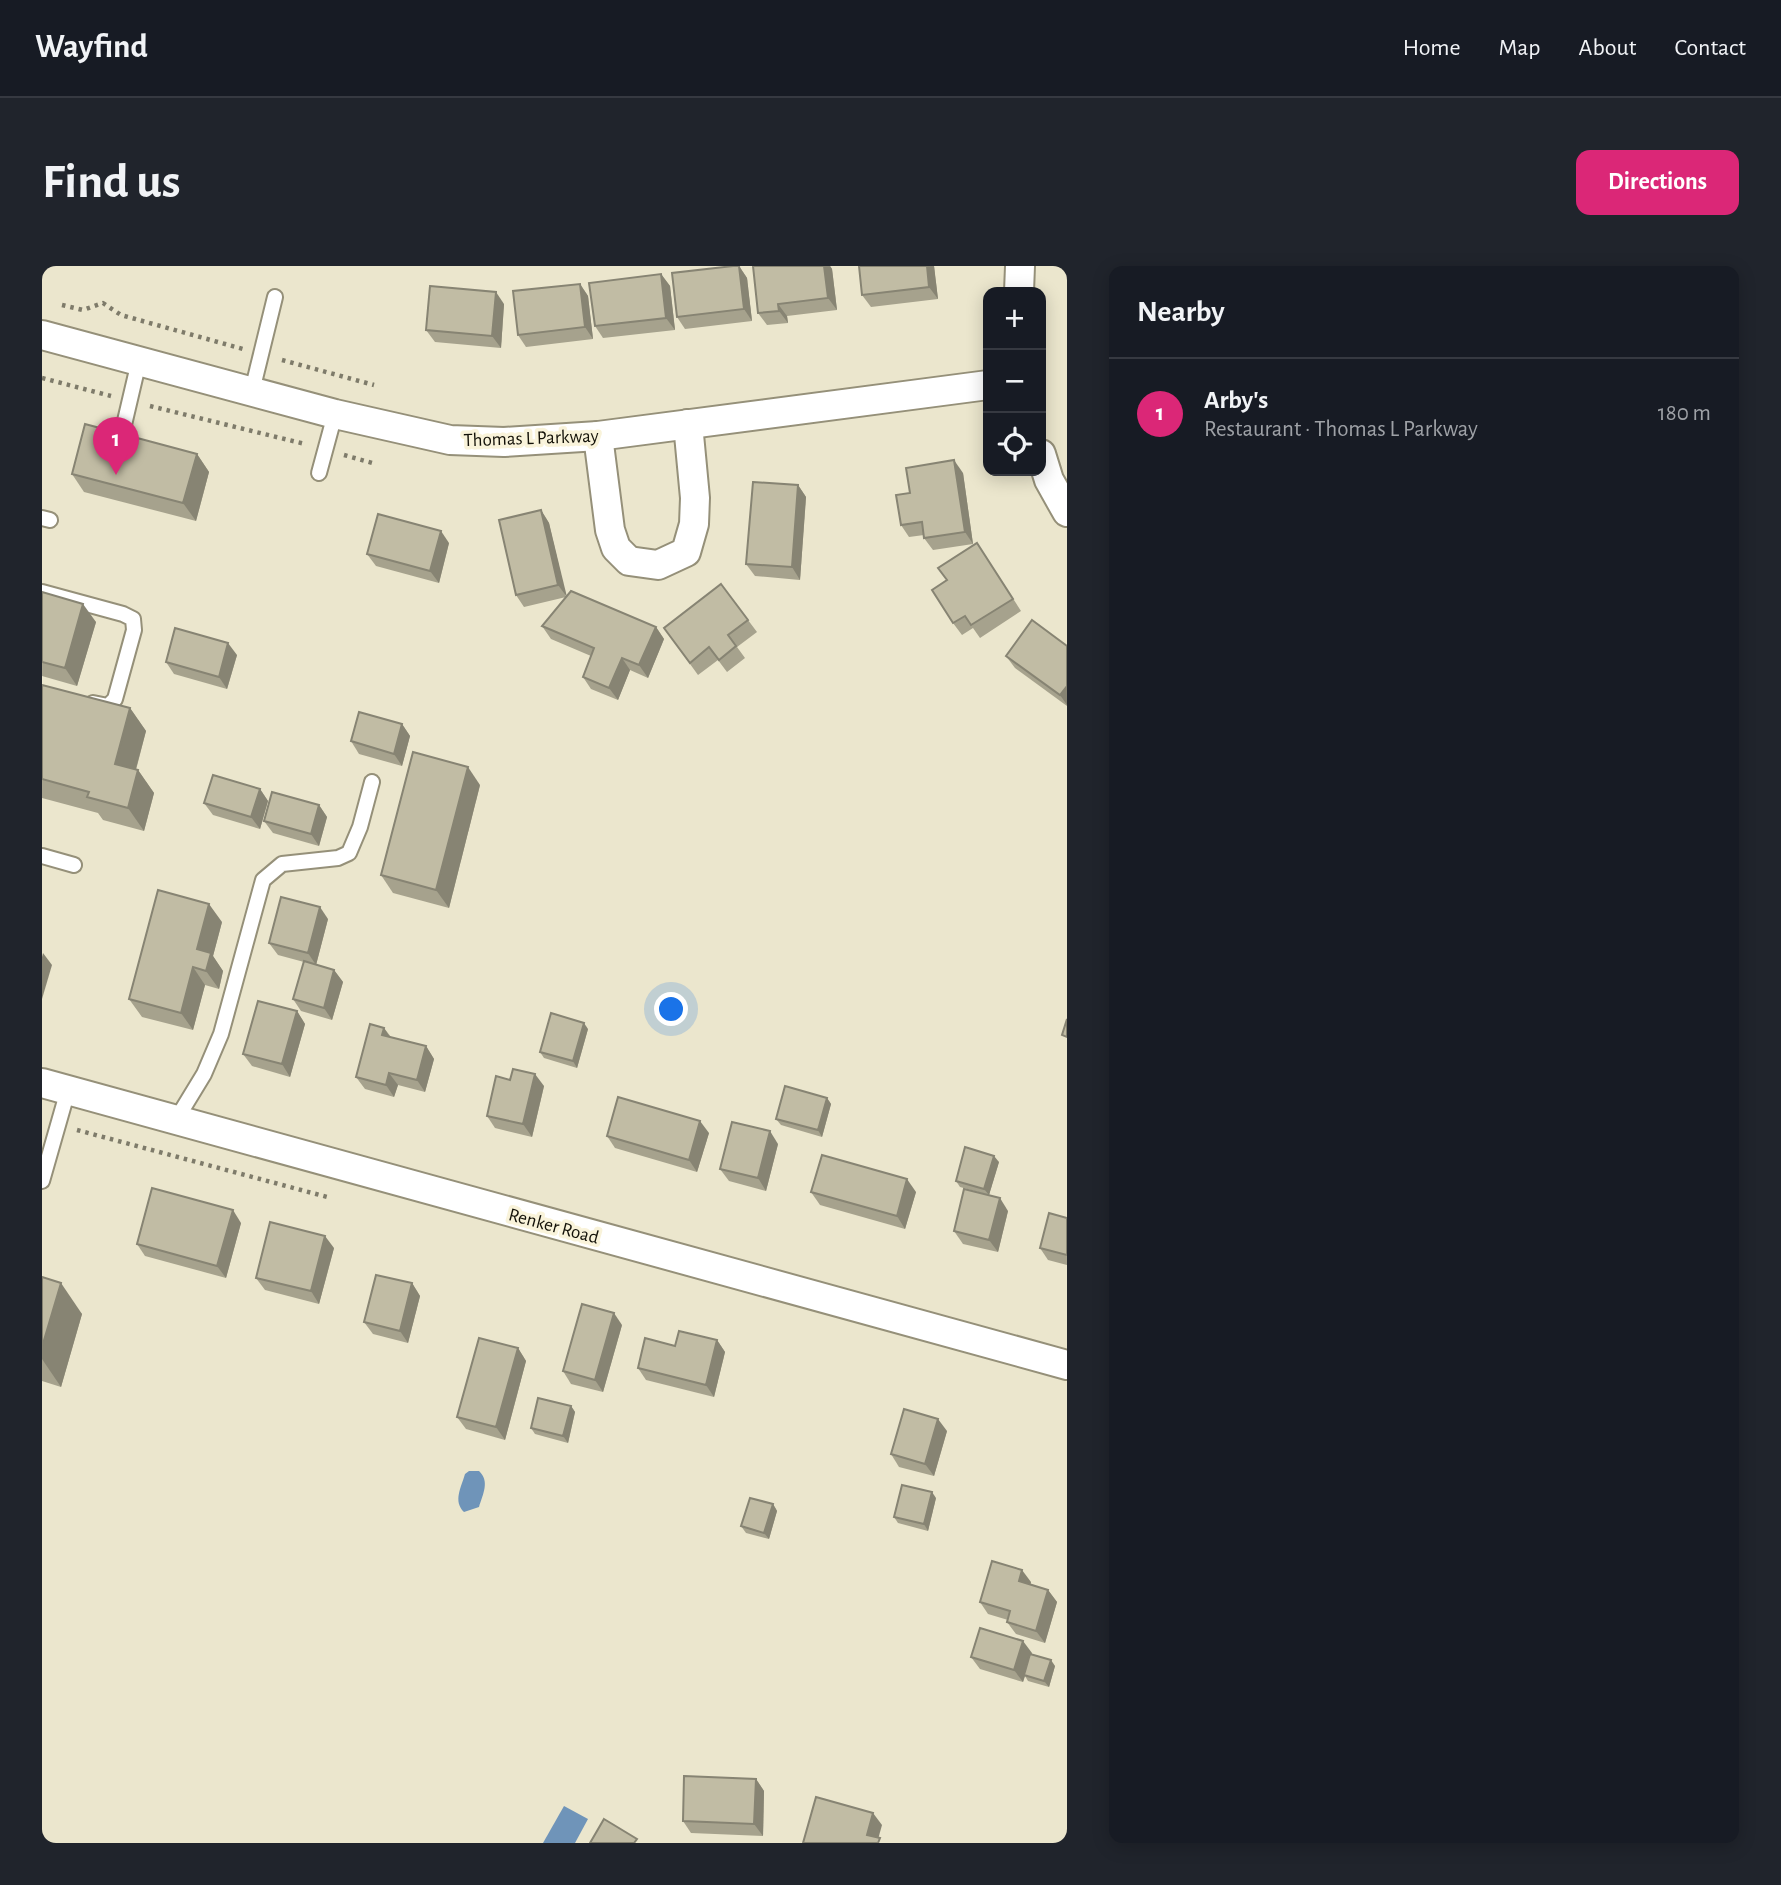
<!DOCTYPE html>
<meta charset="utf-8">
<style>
:root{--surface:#171b24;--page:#20242c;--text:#f1f3f6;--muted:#9ea1a6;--line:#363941;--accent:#db2777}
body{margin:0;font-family:"Alegreya Sans",sans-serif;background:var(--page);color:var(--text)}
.controls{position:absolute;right:21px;top:21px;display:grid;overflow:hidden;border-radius:14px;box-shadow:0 4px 18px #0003}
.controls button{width:63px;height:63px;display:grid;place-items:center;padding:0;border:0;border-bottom:2px solid var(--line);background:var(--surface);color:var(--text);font:35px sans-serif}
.you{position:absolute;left:630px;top:744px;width:24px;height:24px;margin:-18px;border:5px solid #fff;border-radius:50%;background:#1a73e8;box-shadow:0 0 0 10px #1a73e833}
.badge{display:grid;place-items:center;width:46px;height:46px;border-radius:50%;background:var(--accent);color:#fff;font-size:23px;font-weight:700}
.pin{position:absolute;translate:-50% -58px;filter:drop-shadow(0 2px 4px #0008)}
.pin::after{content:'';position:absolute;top:37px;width:24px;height:21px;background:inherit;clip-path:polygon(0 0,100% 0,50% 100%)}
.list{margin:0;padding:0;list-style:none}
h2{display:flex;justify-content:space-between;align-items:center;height:91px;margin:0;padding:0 28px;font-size:30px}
h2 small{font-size:23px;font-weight:400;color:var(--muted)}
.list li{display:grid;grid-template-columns:46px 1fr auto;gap:21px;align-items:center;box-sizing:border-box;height:112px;padding:0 28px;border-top:2px solid var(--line)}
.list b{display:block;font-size:26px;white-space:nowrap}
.list p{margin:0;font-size:23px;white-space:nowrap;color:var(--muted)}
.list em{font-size:23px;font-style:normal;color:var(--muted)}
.icon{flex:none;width:38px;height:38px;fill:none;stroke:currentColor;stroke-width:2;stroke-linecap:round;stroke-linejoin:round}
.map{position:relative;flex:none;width:1025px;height:1577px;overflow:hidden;border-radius:14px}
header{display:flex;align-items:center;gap:42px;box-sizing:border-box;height:98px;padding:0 35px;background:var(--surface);border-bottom:2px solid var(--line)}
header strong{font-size:33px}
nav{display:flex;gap:38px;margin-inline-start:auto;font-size:24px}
.intro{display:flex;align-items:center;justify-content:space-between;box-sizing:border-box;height:168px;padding:0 42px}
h1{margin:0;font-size:49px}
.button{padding:18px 32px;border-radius:14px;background:var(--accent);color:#fff;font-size:24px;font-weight:700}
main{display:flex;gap:42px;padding:0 42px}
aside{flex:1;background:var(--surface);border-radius:14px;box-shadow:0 4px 18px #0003}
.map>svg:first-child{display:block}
</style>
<header>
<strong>Wayfind</strong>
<nav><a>Home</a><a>Map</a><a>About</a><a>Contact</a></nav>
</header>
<div class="intro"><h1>Find us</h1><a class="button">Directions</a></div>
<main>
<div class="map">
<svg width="1025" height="1577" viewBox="0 0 1025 1577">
<rect width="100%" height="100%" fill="#ebe6cd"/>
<g fill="#6f94b9">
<path d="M427 1205H437C448 1215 441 1228 437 1241L422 1246C411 1235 419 1222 423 1208Z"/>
<polygon points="522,1540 546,1553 533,1577 501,1577"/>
</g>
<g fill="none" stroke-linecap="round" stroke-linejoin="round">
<defs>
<g id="service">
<polyline points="210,125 233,31"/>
<polyline points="82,159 97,95"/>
<polyline points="277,207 293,148"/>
<polyline points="0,252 8,254"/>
<polyline points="0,326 81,348 91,353 92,364 73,433 66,440 51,437"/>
<polyline points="0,590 32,599"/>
<polyline points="134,854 162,808 179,768 221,614 240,598 296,592 307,587 318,561 330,516"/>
<polyline points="0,915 26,824"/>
</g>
<g id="minor">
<polyline points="977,26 978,0"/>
<polyline points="0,69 293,148 408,174 462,176 556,170 946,119"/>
<polyline points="556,170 568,264 574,282 587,295 616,299 644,286 652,258 653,232 646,158"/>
<polyline points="999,188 1007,214 1025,246"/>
<polyline points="0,817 1025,1099"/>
</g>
</defs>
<use href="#service" stroke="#959079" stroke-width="18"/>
<use href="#minor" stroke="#959079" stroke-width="32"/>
<g stroke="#7e7b6a" stroke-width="4.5" stroke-dasharray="3.5 5" stroke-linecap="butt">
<polyline points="20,39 41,44 61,37 79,49 201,83"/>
<polyline points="240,94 332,119"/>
<polyline points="0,112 69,130"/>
<polyline points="108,140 263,178"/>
<polyline points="302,189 334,198"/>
<polyline points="35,864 289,932"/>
</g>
<use href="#service" stroke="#fff" stroke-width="14"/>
<use href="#minor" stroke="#fff" stroke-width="28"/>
</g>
<g fill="#a6a28d">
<polygon points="697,0 705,12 710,55 643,63 635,51"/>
<polygon points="711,0 788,0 790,3 795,44 745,50 746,57 725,59 716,47"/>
<polygon points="892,0 896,33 829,41 820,29"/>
<polygon points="619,8 628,20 633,64 561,72 553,60"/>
<polygon points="538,18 546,30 551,73 484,81 476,69"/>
<polygon points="462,38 459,82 393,76 384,64"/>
<polygon points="155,188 167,206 154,255 42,226 30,208"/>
<polygon points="921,207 931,278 891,284 882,272 882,269 867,271 859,259 868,227"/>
<polygon points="756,219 764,231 758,314 713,310 704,298"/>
<polygon points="499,244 507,257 524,331 614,361 622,373 606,412 588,404 576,434 549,423 541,411 549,390 509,373 500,360 524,331 482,341 474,329"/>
<polygon points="407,277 397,317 334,300 325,288"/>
<polygon points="943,289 979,345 938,372 931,362 920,369 911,357"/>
<polygon points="0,326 54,356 35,420 0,410"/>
<polygon points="706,354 715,366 695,381 703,392 685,406 676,394 656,409 622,362"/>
<polygon points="1025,380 1025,440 973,402 964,390"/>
<polygon points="195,389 185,423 132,408 124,396"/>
<polygon points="0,419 88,442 104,465 94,504 96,504 112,527 102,565 61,554 56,547 0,532"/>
<polygon points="360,458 368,470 360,500 317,488 309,475"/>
<polygon points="438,519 407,642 351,627 339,609"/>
<polygon points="218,523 226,535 218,563 171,549 162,537"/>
<polygon points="277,539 285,551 277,580 231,567 222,555"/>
<polygon points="286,653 274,699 292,704 301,716 290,754 259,745 251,733 262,696 236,689 227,677"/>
<polygon points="180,656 171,690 181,705 177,723 163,719 151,764 100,751 87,733"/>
<polygon points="255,745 263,758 248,811 210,800 201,788"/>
<polygon points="342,762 349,771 384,780 392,793 383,826 356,819 352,831 323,823 314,811"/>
<polygon points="546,763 535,802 502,792 498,786"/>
<polygon points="468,814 502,820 490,871 453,862 445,850"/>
<polygon points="785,832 789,838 780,871 739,859 734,853"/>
<polygon points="667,867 655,906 573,882 565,870"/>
<polygon points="736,878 724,925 687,915 678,903"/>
<polygon points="957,896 947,929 918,921 914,915"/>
<polygon points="769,926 874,926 863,963 778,939"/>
<polygon points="966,945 956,986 921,978 912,965"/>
<polygon points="1025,952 1025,999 1006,994 998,982"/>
<polygon points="199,957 184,1012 103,990 95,978"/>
<polygon points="292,982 277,1038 223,1024 214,1012"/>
<polygon points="0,1011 40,1048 19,1121 0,1115"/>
<polygon points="370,1017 378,1030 366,1077 331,1068 322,1056"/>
<polygon points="580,1059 561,1126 529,1118 521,1105"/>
<polygon points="675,1074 683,1086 672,1131 604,1114 596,1102 633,1080"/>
<polygon points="476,1082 484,1095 463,1174 424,1163 415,1151"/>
<polygon points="529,1140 533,1146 526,1177 493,1168 489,1162"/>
<polygon points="905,1165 892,1210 857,1201 849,1188"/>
<polygon points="894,1232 886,1265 856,1257 852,1251"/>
<polygon points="731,1238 735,1245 727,1273 704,1267 699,1260"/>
<polygon points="989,1316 988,1319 1006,1324 1015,1336 1003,1377 974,1368 965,1356 966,1354 946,1348 938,1336"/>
<polygon points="990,1387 989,1388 1013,1400 1007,1421 986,1415 983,1410 981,1416 938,1403 929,1391"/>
<polygon points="714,1513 722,1525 721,1570 649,1567 641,1555"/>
</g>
<g fill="#878473">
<polygon points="697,0 705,12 710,55 702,43"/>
<polygon points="782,0 788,0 790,3 795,44 786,32"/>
<polygon points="885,0 892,0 896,33 887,21"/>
<polygon points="619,8 628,20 633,64 624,52"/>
<polygon points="538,18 546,30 551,73 543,61"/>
<polygon points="454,26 462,38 459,82 450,70"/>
<polygon points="736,38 745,50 746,57 737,45"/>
<polygon points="155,188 167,206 154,255 141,237"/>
<polygon points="912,194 921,207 931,278 923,266"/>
<polygon points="756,219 764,231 758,314 750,301"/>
<polygon points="499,244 507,257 525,331 516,319"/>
<polygon points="399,265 407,277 397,317 388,305"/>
<polygon points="41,338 54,356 35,420 23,402"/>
<polygon points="614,361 622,373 606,412 597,399"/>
<polygon points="186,377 195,389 185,423 177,411"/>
<polygon points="580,392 588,404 576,434 567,422"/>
<polygon points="1025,420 1025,439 1018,429"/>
<polygon points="88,442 104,465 89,521 73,498"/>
<polygon points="360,458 368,470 360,500 352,488"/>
<polygon points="426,501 438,519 407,642 394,624"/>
<polygon points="96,504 112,527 102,565 86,542"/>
<polygon points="218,523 226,535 218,563 209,551"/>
<polygon points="277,539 285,551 277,580 269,568"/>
<polygon points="167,638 180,656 171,690 181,705 177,723 164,705 155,683"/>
<polygon points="278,641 286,653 274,699 266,687"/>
<polygon points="1,687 10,699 0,733 0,691"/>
<polygon points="151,701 163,719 151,764 139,747"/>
<polygon points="292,704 301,716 290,754 282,742"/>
<polygon points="255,745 263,758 248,811 240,798"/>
<polygon points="542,757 546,763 535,802 531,795"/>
<polygon points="342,762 350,774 340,769"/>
<polygon points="384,780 392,793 383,826 375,814"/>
<polygon points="347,807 356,819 352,831 344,819"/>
<polygon points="493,808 502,820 490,871 481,858"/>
<polygon points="785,832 789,838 780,871 776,864"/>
<polygon points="658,855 667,867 655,906 647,894"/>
<polygon points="728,865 736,878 724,925 716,912"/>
<polygon points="952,890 957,896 947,929 942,923"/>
<polygon points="865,913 874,926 863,963 855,950"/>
<polygon points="958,932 966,945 956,986 947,974"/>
<polygon points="191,944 199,957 184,1012 175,1000"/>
<polygon points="283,970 292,982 277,1038 269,1025"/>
<polygon points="19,1017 40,1048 19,1121 0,1093 0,1081"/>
<polygon points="370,1017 378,1030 366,1077 358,1065"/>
<polygon points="572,1047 580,1059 561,1126 553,1114"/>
<polygon points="675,1074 683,1086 672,1131 664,1119"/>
<polygon points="476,1082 484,1095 463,1174 454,1161"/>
<polygon points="529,1140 533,1146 526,1177 521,1170"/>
<polygon points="896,1153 905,1165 892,1210 883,1198"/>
<polygon points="890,1226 894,1232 886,1265 882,1258"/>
<polygon points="731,1238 735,1245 727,1273 722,1267"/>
<polygon points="980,1304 989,1316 986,1327 977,1315"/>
<polygon points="1006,1324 1015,1336 1003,1377 994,1365"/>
<polygon points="981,1375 990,1387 981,1416 972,1404"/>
<polygon points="1009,1394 1013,1400 1007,1421 1002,1415"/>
<polygon points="714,1513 722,1525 721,1570 712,1558"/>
<polygon points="831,1547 840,1559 835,1577 825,1569"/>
</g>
<g fill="#c1bca4" stroke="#878473" stroke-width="2">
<polygon points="691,0 697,0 702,43 635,51 630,7"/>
<polygon points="711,0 782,0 786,32 736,38 737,45 716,47"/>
<polygon points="817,0 885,0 887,21 820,29"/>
<polygon points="619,8 624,52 553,60 547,17"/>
<polygon points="538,18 543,61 476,69 471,25"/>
<polygon points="388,20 454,26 450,70 384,64"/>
<polygon points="43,158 155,188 141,237 30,208"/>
<polygon points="912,194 923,266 882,272 880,256 859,259 854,229 868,227 864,202"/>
<polygon points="711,216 756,219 750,301 704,298"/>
<polygon points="499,244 516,319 474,329 457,254"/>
<polygon points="336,248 399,265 388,305 325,288"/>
<polygon points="935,277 971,333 929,359 923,350 911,357 890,324 905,314 896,302"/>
<polygon points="679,318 706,354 686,369 694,380 677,394 667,381 648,397 622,362"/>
<polygon points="529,325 614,361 597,399 580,392 567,422 541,411 552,382 500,360"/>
<polygon points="0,326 41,338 23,402 0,396"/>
<polygon points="990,354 1025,380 1025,420 1018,429 964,390"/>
<polygon points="133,362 186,377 177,411 124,396"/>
<polygon points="0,419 88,442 73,498 96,504 86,542 45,531 47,526 0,513"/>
<polygon points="317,446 360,458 352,488 309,475"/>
<polygon points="371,486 426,501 394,624 339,609"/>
<polygon points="171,509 218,523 209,551 162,537"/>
<polygon points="230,526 277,539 269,568 222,555"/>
<polygon points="116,624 167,638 155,683 169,687 164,705 151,701 139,747 87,733"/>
<polygon points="239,631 278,641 266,687 227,677"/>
<polygon points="262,695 292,704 282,742 251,733"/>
<polygon points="216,735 255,745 240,798 201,788"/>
<polygon points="509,747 542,757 531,795 498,786"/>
<polygon points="1025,753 1025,771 1020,769"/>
<polygon points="328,758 342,762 340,769 384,780 375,814 347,807 344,819 314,811"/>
<polygon points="471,803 493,808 481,858 445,850 454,810 468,814"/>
<polygon points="743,820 785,832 776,864 734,853"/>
<polygon points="576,831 658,855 647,894 565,870"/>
<polygon points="690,856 728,865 716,912 678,903"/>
<polygon points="923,881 952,890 942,923 914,915"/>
<polygon points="780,889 865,913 855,950 769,926"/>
<polygon points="110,922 191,944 175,1000 95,978"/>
<polygon points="922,923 958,932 947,974 912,965"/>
<polygon points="1007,947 1025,952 1025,989 998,982"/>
<polygon points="228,956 283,970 269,1025 214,1012"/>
<polygon points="334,1009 370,1017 358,1065 322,1056"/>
<polygon points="0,1011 19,1017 0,1081"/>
<polygon points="540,1038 572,1047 553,1114 521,1105"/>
<polygon points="637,1065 675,1074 664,1119 596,1102 603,1072 633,1080"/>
<polygon points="437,1072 476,1082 454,1161 415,1151"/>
<polygon points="496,1132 529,1140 521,1170 489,1162"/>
<polygon points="862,1143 896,1153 883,1198 849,1188"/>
<polygon points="860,1219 890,1226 882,1258 852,1251"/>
<polygon points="708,1232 731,1238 722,1267 699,1260"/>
<polygon points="950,1295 980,1304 977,1315 1006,1324 994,1365 965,1356 968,1345 938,1336"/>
<polygon points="938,1362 981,1375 972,1404 929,1391"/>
<polygon points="988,1388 1009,1394 1002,1415 982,1409"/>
<polygon points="642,1510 714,1513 712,1558 641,1555"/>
<polygon points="774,1531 831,1547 825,1569 838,1572 836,1577 761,1577"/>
<polygon points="562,1553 595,1573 592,1577 548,1577"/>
</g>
<g text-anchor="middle" stroke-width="7" stroke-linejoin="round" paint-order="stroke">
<g font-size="19" fill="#131108" stroke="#f9f3da">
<text transform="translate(489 171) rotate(-2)" y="7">Thomas L Parkway</text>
<text transform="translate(512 959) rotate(15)" y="7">Renker Road</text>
</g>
</g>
</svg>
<div class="controls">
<button>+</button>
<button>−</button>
<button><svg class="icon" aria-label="locate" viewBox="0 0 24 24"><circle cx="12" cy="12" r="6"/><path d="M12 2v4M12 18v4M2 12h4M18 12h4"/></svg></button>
</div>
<div class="you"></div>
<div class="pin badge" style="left:74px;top:209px">1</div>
</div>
<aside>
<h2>Nearby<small></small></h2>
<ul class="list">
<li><span class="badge">1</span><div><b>Arby's</b><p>Restaurant · Thomas L Parkway</p></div><em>180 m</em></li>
</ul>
</aside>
</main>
